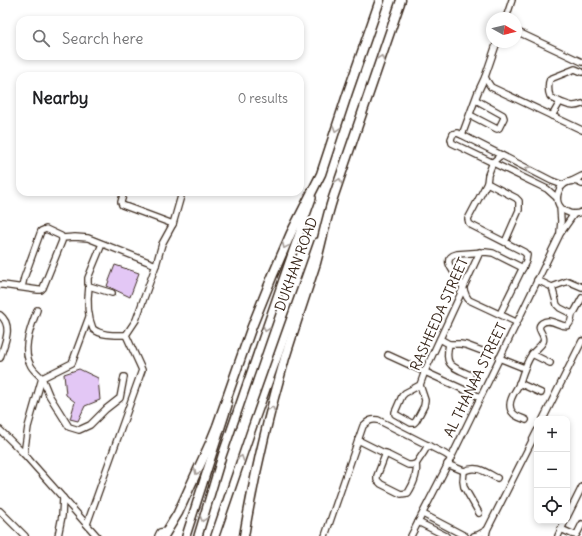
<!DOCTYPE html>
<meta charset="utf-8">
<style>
:root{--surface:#fff;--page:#f6f6f6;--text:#202124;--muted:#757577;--line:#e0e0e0}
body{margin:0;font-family:Delius,sans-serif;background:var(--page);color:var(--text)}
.controls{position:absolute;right:12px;bottom:12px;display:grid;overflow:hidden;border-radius:8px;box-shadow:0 2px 6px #0003}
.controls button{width:36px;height:36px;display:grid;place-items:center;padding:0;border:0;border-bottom:1px solid var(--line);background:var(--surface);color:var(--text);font:20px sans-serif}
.compass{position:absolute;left:486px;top:12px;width:36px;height:36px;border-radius:50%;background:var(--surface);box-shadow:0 2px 6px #0003;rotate:98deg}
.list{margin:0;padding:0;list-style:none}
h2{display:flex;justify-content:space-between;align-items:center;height:52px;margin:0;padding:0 16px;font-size:17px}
h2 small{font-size:13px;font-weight:400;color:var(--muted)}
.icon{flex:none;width:22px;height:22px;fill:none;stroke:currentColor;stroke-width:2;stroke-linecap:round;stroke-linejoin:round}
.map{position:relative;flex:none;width:582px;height:536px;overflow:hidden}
.search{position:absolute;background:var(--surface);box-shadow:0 2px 6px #0003;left:16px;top:16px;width:288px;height:44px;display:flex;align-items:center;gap:10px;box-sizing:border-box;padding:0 14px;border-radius:12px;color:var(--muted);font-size:15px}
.panel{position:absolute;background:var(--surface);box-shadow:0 2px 6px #0003;left:16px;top:72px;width:288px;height:124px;border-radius:12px}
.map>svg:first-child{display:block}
</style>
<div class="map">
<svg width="582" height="536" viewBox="0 0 582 536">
<rect width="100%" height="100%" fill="#fff"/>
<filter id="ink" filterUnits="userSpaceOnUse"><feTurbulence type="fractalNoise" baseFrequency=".025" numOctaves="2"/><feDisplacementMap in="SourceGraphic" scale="8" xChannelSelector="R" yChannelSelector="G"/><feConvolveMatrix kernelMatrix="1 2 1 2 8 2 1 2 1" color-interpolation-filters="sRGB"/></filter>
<g filter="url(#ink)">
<g fill="#e3c7f5" stroke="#3b2a1e">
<polygon points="115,265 139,273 130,297 107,286"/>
<polygon points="79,369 98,378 100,400 85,406 78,421 70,419 75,402 66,395 64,374"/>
</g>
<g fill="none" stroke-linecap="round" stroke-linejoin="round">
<defs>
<g id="minor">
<polyline points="506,18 512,0"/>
<polyline points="516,31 582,62"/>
<polyline points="497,42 485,77 487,81 491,87 582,130"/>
<path d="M560 102C557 100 552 99 550 96 548 92 548 83 550 79L575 69 582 72"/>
<polyline points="470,115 497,129 499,128 504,118 503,115 476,100"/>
<path d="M552 116 560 102C569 105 572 108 582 104"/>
<polyline points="462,135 478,92 485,77"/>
<polyline points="572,181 582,176"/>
<polyline points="487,183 516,198 519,201 519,210 505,242"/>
<path d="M582 184C561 172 547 204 567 212 572 215 577 214 582 212"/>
<polyline points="124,192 121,202 122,205 173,224"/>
<polyline points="557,198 547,189 452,143 451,139 453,134 457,133 462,135 552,181 563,185"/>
<polyline points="560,232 561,221 560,207"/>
<polyline points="62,238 75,237 88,238 156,265"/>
<polyline points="102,244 88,278 88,284 89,286 112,293"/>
<polyline points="537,280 552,287 568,281 582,287"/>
<polyline points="0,285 3,285 38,290 41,290 43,288 62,241 62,238 61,236 46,229 41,231 24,278 22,287"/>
<path d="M89 286C87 301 87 315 93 329 102 336 115 335 126 335"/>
<polyline points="500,314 526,261 527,255 524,252 471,225 469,223 468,219 487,183 488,175 493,162 501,155"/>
<polyline points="572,314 575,311 582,298"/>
<path d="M0 315C14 326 4 344 0 358"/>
<polyline points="89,317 72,363 42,378 49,395 69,427 79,430 90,425 106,409 120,398 124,377"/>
<path d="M516 322 469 300C464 295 465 289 461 283 457 274 438 259 457 254L485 252 493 253 523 268"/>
<polyline points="440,339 449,344 460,344 466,345 482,351"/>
<path d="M449 344C444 367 452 366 470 375"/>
<polyline points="532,354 550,363"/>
<polyline points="388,355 480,397"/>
<polyline points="499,358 524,368"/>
<polyline points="519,383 541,393"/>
<polyline points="420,385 405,393 402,396 395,412 395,414 411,423 414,423 416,421 424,406 425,400 420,385 425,371 480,252"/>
<polyline points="543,419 582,341"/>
<path d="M526 420C522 418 516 417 513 413 511 411 510 407 510 405 510 396 517 390 520 382 523 372 526 363 532 354 535 350 540 347 543 342 547 335 534 329 542 323 554 314 570 340 572 314L560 308 557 305 552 287"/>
<polyline points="0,430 24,454 97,536"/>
<polyline points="358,440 408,465 412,465 416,464 424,452 428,445"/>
<path d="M386 453 377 476V480L381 484 401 494 408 493C413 485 418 474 416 464"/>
<path d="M24 454 28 427 42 378C38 374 34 371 31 366 21 349 31 327 37 310"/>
<path d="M447 464 464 471C478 465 485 472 497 478"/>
<polyline points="464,471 463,481 464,487 479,513"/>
<polyline points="0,511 25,536"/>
<polyline points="423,514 465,536"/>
<polyline points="567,517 582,487"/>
<polyline points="418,522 446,536"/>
<polyline points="87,524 142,370 126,335 136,320 156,265 162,244 173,224 181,196 180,192"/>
<polyline points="561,529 572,534 576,535 578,532 582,524"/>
<polyline points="487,530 537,431"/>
<polyline points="58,536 62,516 63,498"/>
<polyline points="158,536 160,532 167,531"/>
<path d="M325 536 363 426C368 421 371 419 378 420L445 454 451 458"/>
<polyline points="411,536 451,458 560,234 574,214"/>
<polyline points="474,536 478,535 487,530 486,536"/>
<polyline points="558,536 565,521"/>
</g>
<g id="major">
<polyline points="186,536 228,405"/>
<polyline points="198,536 222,456 293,251 312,198"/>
<polyline points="215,536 252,428 318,242"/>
</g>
<g id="highway">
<polyline points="164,536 178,513 210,443 217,426 251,329 272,277 291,233 321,174 348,92 380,0"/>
<path d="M244 536C254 476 268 417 285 358 295 326 306 294 316 263 322 241 326 219 333 198L401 0"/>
</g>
</defs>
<use href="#minor" stroke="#3b2a1e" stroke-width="8"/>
<use href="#major" stroke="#3b2a1e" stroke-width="10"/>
<use href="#highway" stroke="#3b2a1e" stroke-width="11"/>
<use href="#minor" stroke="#fff" stroke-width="5.5"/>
<use href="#major" stroke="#fff" stroke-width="7"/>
<use href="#highway" stroke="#fff" stroke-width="8"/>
</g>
<defs><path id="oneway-chevron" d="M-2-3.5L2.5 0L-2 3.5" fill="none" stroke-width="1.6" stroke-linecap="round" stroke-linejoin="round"/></defs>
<g stroke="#a79f9a">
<use href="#oneway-chevron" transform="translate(381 58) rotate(-71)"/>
<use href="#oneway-chevron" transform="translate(336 129) rotate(108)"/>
<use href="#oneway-chevron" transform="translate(528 169) rotate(-153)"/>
<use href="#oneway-chevron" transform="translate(339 181) rotate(-71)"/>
<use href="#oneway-chevron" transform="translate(285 246) rotate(114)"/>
<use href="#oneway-chevron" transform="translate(266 329) rotate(109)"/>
<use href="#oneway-chevron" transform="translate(272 409) rotate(-75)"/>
<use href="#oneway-chevron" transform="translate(241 458) rotate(-71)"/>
<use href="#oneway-chevron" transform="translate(197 472) rotate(116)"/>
<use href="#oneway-chevron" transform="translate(203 519) rotate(106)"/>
</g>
</g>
<g text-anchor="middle" stroke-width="4" stroke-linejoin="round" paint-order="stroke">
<g font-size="14" fill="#3b2a1e" stroke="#fff">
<text transform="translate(296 264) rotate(-70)" y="5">DUKHAN ROAD</text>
<text transform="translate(439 314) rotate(-66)" y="5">RASHEEDA STREET</text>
<text transform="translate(475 380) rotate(-64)" y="5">AL THANAA STREET</text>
</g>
</g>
</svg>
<div class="controls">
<button>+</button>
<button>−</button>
<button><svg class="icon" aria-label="locate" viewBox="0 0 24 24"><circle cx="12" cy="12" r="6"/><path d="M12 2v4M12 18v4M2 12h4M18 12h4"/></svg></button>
</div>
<svg class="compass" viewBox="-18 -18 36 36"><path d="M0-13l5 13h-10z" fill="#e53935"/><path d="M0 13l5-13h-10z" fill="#757577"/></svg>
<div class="search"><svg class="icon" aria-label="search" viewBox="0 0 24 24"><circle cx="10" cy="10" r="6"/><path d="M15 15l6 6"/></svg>Search here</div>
<section class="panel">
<h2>Nearby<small>0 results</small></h2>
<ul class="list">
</ul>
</section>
</div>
